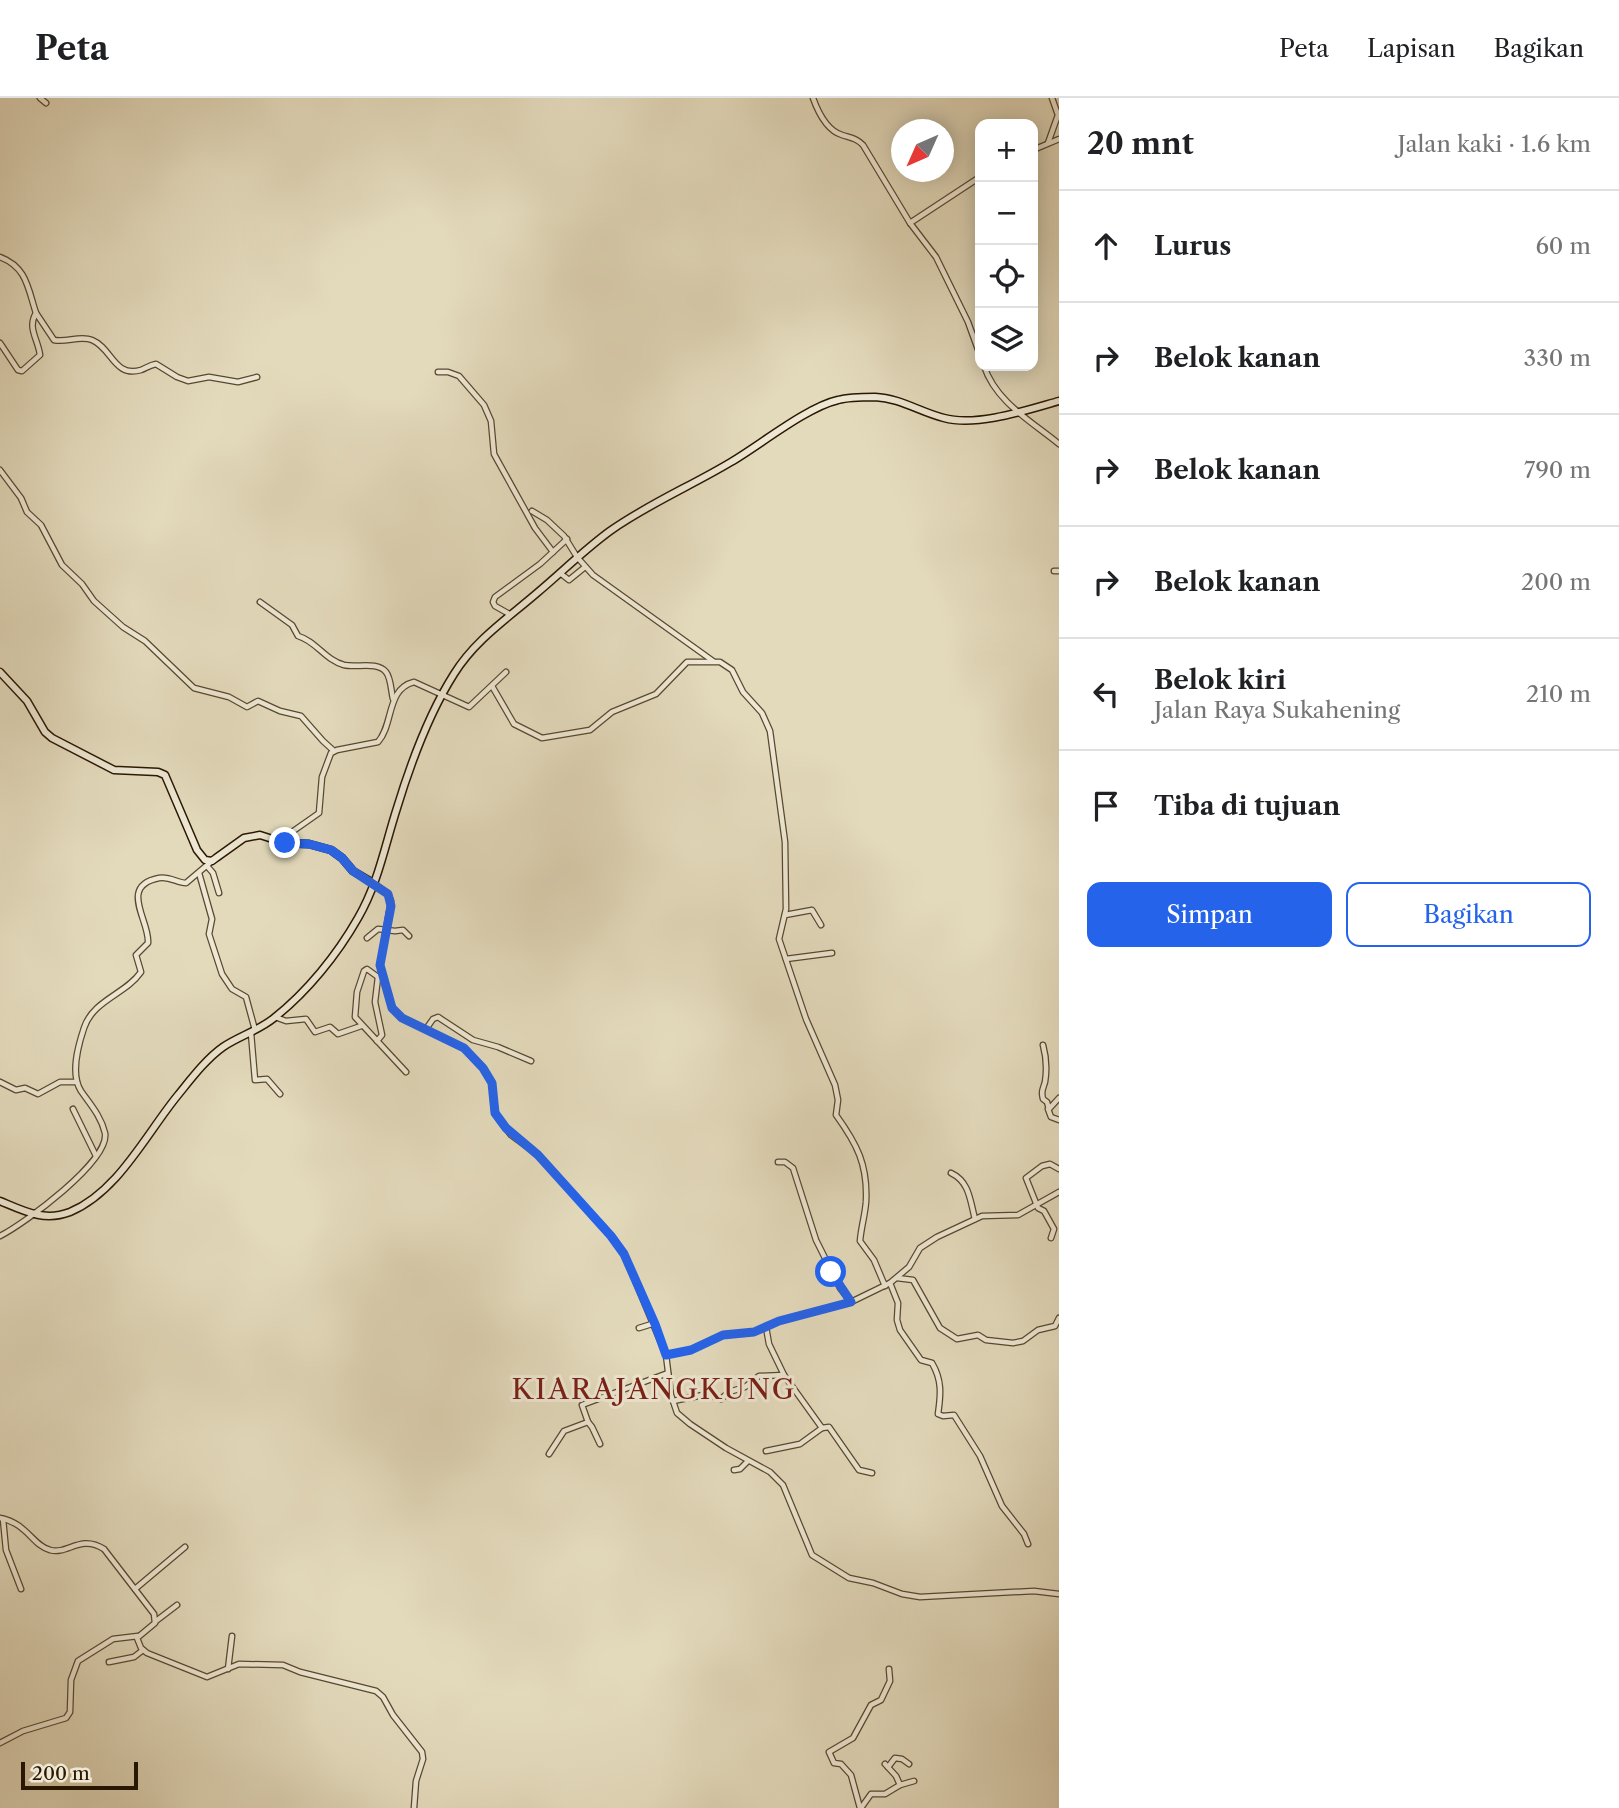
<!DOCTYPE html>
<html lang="id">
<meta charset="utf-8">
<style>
:root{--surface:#fff;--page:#f6f6f6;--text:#202124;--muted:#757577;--line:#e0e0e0;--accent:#2563eb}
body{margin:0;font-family:"Libre Caslon Text",serif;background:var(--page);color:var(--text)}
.controls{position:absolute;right:21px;top:21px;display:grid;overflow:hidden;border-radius:14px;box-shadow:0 4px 18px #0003}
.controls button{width:63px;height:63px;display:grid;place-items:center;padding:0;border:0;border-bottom:2px solid var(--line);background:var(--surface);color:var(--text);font:35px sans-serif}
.compass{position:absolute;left:891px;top:21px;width:63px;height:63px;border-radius:50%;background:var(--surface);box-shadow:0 4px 18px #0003;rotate:225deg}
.scale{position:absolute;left:21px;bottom:18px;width:117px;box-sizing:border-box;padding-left:7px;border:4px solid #2a1700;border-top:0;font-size:19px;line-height:24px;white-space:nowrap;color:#2a1700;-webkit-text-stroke:5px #ede7d3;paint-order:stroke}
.stop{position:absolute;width:21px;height:21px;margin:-16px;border:5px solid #2563eb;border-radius:50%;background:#fff}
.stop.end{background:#2563eb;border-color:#fff;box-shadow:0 2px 7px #0008}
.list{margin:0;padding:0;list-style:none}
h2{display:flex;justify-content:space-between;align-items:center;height:91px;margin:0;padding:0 28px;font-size:30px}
h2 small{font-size:23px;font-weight:400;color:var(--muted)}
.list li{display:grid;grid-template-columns:46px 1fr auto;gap:21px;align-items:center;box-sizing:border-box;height:112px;padding:0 28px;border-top:2px solid var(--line)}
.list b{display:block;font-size:26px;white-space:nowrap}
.list p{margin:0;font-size:23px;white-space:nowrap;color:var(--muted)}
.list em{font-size:23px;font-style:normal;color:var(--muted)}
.actions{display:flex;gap:14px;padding:21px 28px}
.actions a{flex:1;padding:16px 0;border:2px solid var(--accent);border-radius:14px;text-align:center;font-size:24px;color:var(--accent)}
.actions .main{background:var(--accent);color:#fff}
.icon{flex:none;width:38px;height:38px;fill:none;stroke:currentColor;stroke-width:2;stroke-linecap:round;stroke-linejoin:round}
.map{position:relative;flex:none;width:1059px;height:1710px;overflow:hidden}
header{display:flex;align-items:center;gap:42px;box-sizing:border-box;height:98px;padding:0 35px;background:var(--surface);border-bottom:2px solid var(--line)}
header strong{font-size:33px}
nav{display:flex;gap:38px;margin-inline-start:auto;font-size:24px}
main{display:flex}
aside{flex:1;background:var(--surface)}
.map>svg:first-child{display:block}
</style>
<header>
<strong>Peta</strong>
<nav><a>Peta</a><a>Lapisan</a><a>Bagikan</a></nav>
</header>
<main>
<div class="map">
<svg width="1059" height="1710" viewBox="0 0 1059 1710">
<rect width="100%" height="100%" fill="#e3dabc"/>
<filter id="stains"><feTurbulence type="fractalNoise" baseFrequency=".00286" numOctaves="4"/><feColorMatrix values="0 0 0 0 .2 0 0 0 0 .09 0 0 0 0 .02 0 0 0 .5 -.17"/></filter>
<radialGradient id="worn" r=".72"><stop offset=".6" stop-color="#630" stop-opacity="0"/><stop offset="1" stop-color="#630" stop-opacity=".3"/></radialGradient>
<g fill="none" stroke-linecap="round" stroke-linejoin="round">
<defs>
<g id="minor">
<polyline points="40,0 46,5"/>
<path d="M813 0C818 14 826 32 842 37 851 40 856 40 863 47L910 125 936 159 968 224 980 257"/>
<polyline points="1048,45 1058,17 1052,0"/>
<polyline points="1033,52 1059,41"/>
<polyline points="910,125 980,79"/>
<path d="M0 159C27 169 28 191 36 215"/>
<path d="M0 245 18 272 22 273 40 257C38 241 27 230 36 215L54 242C66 245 80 237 92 242 112 250 114 280 141 272 146 270 150 267 156 266L177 279 188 283 209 279 238 284 257 279"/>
<path d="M984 268C996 304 1031 323 1059 346"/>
<polyline points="438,274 448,274 459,278 484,307 491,323 494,356 535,430 553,454"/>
<polyline points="0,372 21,400 27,414 41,427 62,467 82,486 94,503 123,529 145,543 194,590 229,599 247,609 258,603 280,613 301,618 323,643 334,653"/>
<polyline points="532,413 547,422 564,438 577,459 593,477 713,563"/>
<polyline points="1054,473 1059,473"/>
<polyline points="560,475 569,482 585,469"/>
<path d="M260 504 292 527 298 538C316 543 325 562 344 567 357 570 377 563 386 574 391 580 391 593 393 601"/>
<polyline points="511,517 495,508 493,504 495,499 540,466 567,441"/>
<path d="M492 588 514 626 542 640 590 632 612 614 656 596 687 564H720L732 572 743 594 762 615 770 633 785 744 786 811 779 841 806 921 835 987 838 1002 836 1017C857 1046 868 1067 866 1104 865 1117 861 1130 860 1143L874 1162 885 1188"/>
<path d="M279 743 319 715 322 679 331 655 337 652 378 644C394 626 386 591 414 584L469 609 506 574"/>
<polyline points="207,768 213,775 219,795"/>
<polyline points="199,775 212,821 209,836 222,876 232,891 246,899 255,932"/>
<polyline points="375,786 388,796 391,803 380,867 392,910 402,920 464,950 483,970 492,985 494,1010 498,1020 511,1037 538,1057 611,1137 624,1156 666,1257 691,1252 723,1237 754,1234 779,1223 851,1204 890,1185 909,1169 920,1150 937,1139 982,1118 1018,1117 1059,1094"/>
<polyline points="785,817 812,812 821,827"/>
<polyline points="367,840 378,831 395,833 403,832 409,838"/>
<polyline points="786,861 832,855"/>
<polyline points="378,879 367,871 364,873 357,894 355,919 406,974"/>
<polyline points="275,919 286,923 306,921 315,934 330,929 338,936 361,928"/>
<polyline points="426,931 433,921 438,919 473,942 498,949 531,963"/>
<polyline points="251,935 255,982 267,981 280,996"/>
<polyline points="377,943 382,937 375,904 378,879"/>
<path d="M1043 947C1046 958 1047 972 1045 984 1043 991 1041 993 1043 1001L1047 1004 1049 1011 1059 1000"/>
<polyline points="0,984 16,992 25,990 38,996 60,984 77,984"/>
<polyline points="73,1011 96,1058"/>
<polyline points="1048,1011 1051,1019 1059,1022"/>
<polyline points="778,1064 785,1064 793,1070 816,1142 840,1190 851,1204"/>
<path d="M951 1075C970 1084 970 1103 975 1121"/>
<path d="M0 1138C24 1126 110 1063 105 1035 101 1018 90 1006 81 993 70 976 78 948 84 930 93 902 126 896 141 874L136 857 148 845C150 823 118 788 159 780 170 778 177 785 186 785L212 763"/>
<polyline points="1051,1140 1054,1131 1044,1113 1038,1110 1026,1080 1042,1068 1050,1066 1059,1071"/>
<polyline points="897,1180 913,1182 940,1230 957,1241 978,1237 986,1242 1013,1245 1023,1243 1038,1232 1055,1228 1059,1220"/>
<path d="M890 1185 898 1205 897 1222 900 1232 921 1262 932 1265C942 1282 941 1296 938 1316L943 1318 954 1317 980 1358 1002 1408 1024 1436 1028 1446"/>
<polyline points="639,1230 655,1225"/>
<polyline points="666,1257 671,1297 677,1315 690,1326 726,1350 770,1374 783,1387 812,1457 849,1480 873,1485 902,1496 920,1499 1034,1493 1059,1496"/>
<polyline points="784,1277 822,1330"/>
<polyline points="673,1303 708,1296 721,1301 729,1294 745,1289 759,1278 784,1277 769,1246 766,1229"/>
<polyline points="588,1324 592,1329 600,1346"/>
<polyline points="766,1353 800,1346 822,1330 829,1329 859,1372 872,1375"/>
<polyline points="549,1356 564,1333 588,1324 582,1307 668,1275"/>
<polyline points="734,1372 740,1371 748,1363"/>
<path d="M0 1420C27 1425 33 1448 50 1452 68 1457 80 1436 104 1451L154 1516 155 1525 137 1540 141 1550 147 1555 207 1579 239 1566 283 1567 300 1574 376 1593 383 1599 393 1617 422 1654 423 1661 416 1683 414 1710"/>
<polyline points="3,1421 6,1452 21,1491"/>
<polyline points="135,1491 185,1449"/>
<polyline points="156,1523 177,1507"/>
<polyline points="109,1564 134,1559 143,1552"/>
<polyline points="228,1571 232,1538"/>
<polyline points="0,1645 23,1633 66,1620 70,1614 71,1582 78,1563 113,1541 138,1538"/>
<polyline points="888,1669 895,1660 902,1661 909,1666"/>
<polyline points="900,1687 914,1683"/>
<polyline points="860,1710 851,1677 841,1666 834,1665 829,1654 853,1640 871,1607 881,1602 890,1583 889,1571"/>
<polyline points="861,1710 871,1696 885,1696 900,1687 896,1678 885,1666"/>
</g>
<g id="secondary">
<polyline points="0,574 27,603 45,634 52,640 114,672 158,674 165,677 197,752 205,762 212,763 216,760 244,740 260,737 285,745 309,746 331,752 342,760 353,773 375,786"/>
<path d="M0 1103C24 1113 44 1124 70 1114 118 1094 146 1036 178 997 191 981 206 961 223 949 239 938 258 933 274 920 307 894 337 857 358 820 378 786 385 747 397 710 411 664 428 617 454 576 475 542 508 520 537 495 562 474 584 452 610 433 648 406 691 388 731 364 760 347 807 309 838 302 849 299 864 299 875 299 900 300 920 314 944 320 977 329 1027 312 1059 303"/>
</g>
</defs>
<use href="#minor" stroke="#58482f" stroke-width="7"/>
<use href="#secondary" stroke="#2a1700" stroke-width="9"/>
<use href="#minor" stroke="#ede7d3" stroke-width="4.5"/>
<use href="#secondary" stroke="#ede7d3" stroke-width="6"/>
</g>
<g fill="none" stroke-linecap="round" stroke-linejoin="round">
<polyline stroke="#2563eb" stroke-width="9" points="285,745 309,746 331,752 342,760 353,773 388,796 391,808 380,867 392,910 402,920 464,950 483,970 492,985 495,1015 506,1030 538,1057 611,1138 624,1156 655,1226 666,1257 691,1252 723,1237 754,1234 779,1223 851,1204 831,1174"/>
</g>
<g text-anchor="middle" stroke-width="6" stroke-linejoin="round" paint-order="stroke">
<g font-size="28" letter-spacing="2" fill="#7a1f14" stroke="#ede7d3">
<text x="654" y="1301">KIARAJANGKUNG</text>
</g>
</g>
<rect width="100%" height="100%" filter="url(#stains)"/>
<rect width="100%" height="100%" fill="url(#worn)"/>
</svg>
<div class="controls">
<button>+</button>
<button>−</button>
<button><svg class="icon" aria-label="locate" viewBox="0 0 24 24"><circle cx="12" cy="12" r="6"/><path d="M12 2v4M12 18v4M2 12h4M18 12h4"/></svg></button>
<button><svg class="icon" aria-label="layers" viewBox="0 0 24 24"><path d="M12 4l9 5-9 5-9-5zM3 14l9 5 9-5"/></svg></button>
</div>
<svg class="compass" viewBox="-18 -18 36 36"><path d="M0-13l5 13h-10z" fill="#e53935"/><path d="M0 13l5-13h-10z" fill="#757577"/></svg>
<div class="scale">200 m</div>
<div class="stop" style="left:831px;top:1174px"></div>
<div class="stop end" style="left:285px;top:745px"></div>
</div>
<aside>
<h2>20 mnt<small>Jalan kaki · 1.6 km</small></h2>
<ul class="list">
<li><svg class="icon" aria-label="ahead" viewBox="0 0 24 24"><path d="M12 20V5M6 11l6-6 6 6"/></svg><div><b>Lurus</b></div><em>60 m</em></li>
<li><svg class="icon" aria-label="right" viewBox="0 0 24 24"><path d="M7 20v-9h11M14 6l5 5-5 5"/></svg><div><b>Belok kanan</b></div><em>330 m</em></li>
<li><svg class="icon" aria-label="right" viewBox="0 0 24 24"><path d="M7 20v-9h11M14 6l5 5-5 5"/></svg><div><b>Belok kanan</b></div><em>790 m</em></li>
<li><svg class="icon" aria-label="right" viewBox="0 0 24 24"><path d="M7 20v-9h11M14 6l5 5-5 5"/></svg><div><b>Belok kanan</b></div><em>200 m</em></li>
<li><svg class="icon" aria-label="left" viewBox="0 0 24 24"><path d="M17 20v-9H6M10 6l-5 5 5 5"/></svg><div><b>Belok kiri</b><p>Jalan Raya Sukahening</p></div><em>210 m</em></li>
<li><svg class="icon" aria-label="arrive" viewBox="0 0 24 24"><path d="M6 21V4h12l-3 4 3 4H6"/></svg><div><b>Tiba di tujuan</b></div></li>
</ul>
<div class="actions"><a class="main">Simpan</a><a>Bagikan</a></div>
</aside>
</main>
